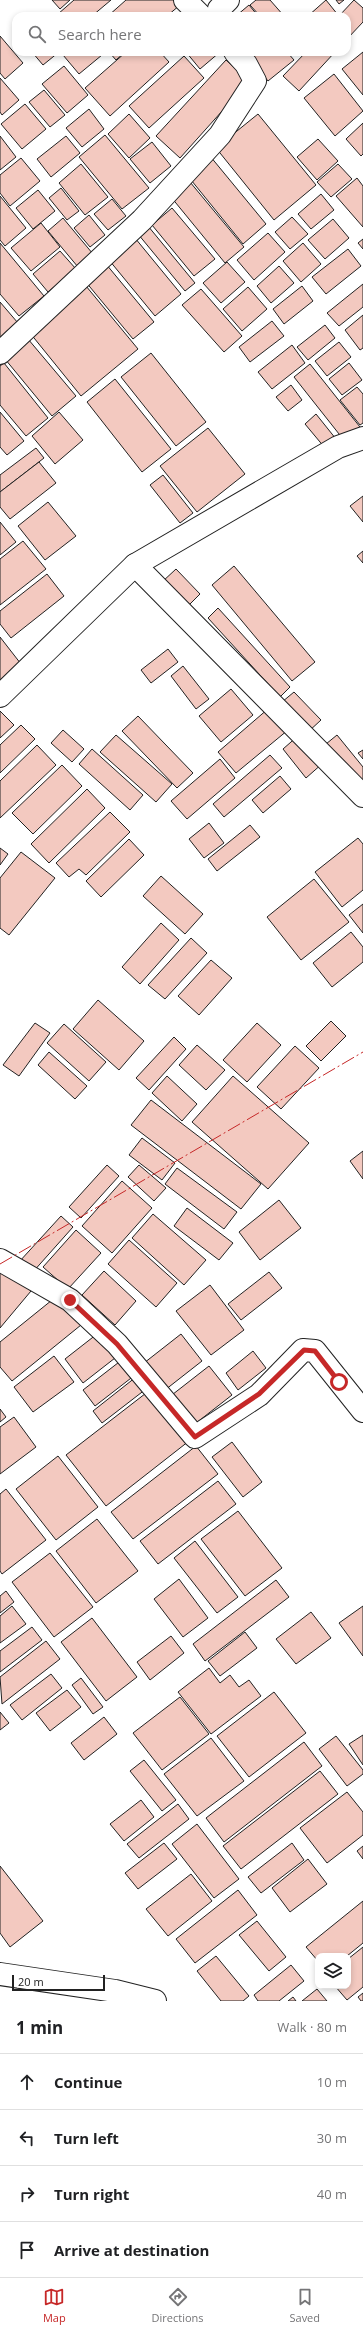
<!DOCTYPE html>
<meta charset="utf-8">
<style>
:root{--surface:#fff;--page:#f2f2f2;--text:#202124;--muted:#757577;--line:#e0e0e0;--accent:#c62828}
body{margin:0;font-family:"Open Sans",sans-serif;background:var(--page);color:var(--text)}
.controls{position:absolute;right:12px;bottom:12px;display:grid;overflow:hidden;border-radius:8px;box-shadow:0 2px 6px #0003}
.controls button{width:36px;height:36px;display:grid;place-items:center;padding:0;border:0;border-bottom:1px solid var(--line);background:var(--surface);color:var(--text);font:20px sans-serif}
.scale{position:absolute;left:12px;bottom:10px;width:93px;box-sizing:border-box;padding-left:4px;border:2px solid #222;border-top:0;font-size:11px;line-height:14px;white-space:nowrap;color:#222;-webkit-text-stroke:3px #fff;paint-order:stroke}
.stop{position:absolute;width:12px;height:12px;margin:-9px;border:3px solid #c62828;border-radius:50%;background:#fff}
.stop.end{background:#c62828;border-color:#fff;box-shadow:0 1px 4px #0008}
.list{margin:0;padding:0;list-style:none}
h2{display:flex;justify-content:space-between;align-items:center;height:52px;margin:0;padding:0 16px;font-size:17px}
h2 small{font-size:13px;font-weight:400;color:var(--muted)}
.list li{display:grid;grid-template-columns:26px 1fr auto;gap:12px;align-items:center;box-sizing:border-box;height:56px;padding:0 16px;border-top:1px solid var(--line)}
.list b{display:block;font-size:15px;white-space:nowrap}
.list em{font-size:13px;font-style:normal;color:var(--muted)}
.icon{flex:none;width:22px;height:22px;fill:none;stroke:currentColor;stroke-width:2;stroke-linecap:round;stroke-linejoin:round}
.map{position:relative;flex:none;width:363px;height:2001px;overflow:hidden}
.search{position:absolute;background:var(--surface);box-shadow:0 2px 6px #0003;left:12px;right:12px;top:12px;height:44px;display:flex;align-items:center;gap:10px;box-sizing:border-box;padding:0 14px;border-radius:12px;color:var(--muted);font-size:15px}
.sheet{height:276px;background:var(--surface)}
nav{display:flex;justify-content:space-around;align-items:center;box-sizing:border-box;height:56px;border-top:1px solid var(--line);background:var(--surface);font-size:11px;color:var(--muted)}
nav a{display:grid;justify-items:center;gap:2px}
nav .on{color:var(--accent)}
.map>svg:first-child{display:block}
</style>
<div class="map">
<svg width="363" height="2001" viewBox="0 0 363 2001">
<rect width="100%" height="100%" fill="#fff"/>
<g fill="#f3c9c0" stroke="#222">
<polygon points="52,0 70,0 60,9"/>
<polygon points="74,0 111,0 92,16 60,16 58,14"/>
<polygon points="126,0 176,0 180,5 167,16 108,16"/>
<polygon points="256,0 270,0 284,16 260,16 250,5"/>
<polygon points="326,0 338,15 308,16"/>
<polygon points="336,0 344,0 339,4"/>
<polygon points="354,0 363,8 363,22 347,39 347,16 339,16"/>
<polygon points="249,5 258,16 236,16"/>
<polygon points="0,36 23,63 5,79 0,73"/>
<polygon points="32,52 59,52 43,65"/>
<polygon points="66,52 99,52 102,55 79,74 63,55"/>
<polygon points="109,52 125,52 116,60"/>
<polygon points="126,52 160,52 169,62 110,116 85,88"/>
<polygon points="186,52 220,52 200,69"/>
<polygon points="245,52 287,52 294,60 268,81"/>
<polygon points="306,52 335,52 299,91 283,76"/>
<polygon points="363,52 363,95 342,69"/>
<polygon points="184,56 204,78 149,128 129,106"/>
<polygon points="226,60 249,81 180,158 156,136"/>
<polygon points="64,66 88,95 67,113 42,84"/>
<polygon points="334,74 363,111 335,136 304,98"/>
<polygon points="0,78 19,100 2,115 0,112"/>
<polygon points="44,90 65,115 50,127 29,102"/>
<polygon points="25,104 46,129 22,149 1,124"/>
<polygon points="89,109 104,129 82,147 66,128"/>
<polygon points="129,114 150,138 129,158 108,134"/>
<polygon points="258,114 316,185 274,220 216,148"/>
<polygon points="363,123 363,154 361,156 346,139"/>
<polygon points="105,135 149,188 122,209 79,157"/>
<polygon points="0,136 16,157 0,170"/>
<polygon points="66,136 80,153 51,177 37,159"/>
<polygon points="318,139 338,161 317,180 297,157"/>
<polygon points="152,142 171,166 150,183 130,159"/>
<polygon points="210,156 266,224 243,244 187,175"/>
<polygon points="21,158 40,181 10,206 0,193 0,175"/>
<polygon points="81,164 108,197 85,215 59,183"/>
<polygon points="338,164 352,179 331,197 317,182"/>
<polygon points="357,178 363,186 363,227 336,196"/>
<polygon points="190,182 244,247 225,263 171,197"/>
<polygon points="61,188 79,211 67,220 49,198"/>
<polygon points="38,190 55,211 33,229 16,208"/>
<polygon points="321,194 334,210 311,229 298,214"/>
<polygon points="0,196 26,228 5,246 0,240"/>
<polygon points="112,199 126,216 108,230 94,214"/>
<polygon points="172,208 215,259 194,276 152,225"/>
<polygon points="89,215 105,235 90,247 74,228"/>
<polygon points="292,217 308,234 290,249 275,232"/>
<polygon points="63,218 93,254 78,267 48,231"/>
<polygon points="333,219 349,238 325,259 308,240"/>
<polygon points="41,223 60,247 31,271 11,248"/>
<polygon points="148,226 195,283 185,291 138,234"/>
<polygon points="268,233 285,252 254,280 237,260"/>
<polygon points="135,238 181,294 155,316 109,260"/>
<polygon points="363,239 363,249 358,243"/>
<polygon points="0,243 44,296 19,316 0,294"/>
<polygon points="303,243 321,264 301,282 283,261"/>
<polygon points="348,249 361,266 326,294 312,277"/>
<polygon points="60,251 76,269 48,292 33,274"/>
<polygon points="227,262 245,282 221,303 203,283"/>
<polygon points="106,264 154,322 133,339 85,281"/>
<polygon points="279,266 294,283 271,303 257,286"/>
<polygon points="363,284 363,307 339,326 327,313"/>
<polygon points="86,286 138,349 81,396 30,333"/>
<polygon points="302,286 313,301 284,324 273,309"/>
<polygon points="248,287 267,309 242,331 223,309"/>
<polygon points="201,289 242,336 224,352 182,305"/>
<polygon points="0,302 18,323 0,338"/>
<polygon points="363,315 363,348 360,350 345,330"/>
<polygon points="272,321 284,336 250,362 239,347"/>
<polygon points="325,325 335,338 308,360 297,347"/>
<polygon points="28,339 76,396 52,416 5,359"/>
<polygon points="339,342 351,357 327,376 315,361"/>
<polygon points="292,345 305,363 272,389 258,372"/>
<polygon points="151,353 206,422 176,446 121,377"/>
<polygon points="4,363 48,418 26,436 0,405 0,366"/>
<polygon points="349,363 362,380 342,395 329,379"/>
<polygon points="310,364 360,427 343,439 294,377"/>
<polygon points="115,379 171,449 142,472 87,402"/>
<polygon points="291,385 302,400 288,411 276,397"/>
<polygon points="357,387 363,394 363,423 360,425 340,400"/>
<polygon points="0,412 24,441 7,455 0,447"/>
<polygon points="59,412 83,440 55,464 32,436"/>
<polygon points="316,414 336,439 325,448 305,424"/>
<polygon points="208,428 245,474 197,512 160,466"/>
<polygon points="36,448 44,458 0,492 0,475"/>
<polygon points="39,462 56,483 10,519 0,507 0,492"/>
<polygon points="163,475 193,513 180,523 150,485"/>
<polygon points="363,496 363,522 350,506"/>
<polygon points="48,502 76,536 45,560 18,526"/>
<polygon points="0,522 16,542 0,555"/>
<polygon points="23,541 46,569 0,605 0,559"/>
<polygon points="363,551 363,563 357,556"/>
<polygon points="234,566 315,662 292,681 212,585"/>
<polygon points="176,569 200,594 186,608 162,582"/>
<polygon points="47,574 64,596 11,638 0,624 0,611"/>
<polygon points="218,608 290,687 280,697 208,618"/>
<polygon points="0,637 21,664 0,681"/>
<polygon points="168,649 178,662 151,683 141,670"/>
<polygon points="183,666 209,699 196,709 171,676"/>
<polygon points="231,689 253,715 221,742 199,716"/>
<polygon points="294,692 321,720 308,732 282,702"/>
<polygon points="269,708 288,730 236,773 218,752"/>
<polygon points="0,711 14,725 0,738"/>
<polygon points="138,716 193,773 177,788 122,731"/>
<polygon points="21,725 35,739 0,773 0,745"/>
<polygon points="63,730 84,749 72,762 51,743"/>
<polygon points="116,735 172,784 156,802 100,752"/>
<polygon points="299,735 323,763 306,778 283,749"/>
<polygon points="337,735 363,767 363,791 326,744"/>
<polygon points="37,745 56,765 0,818 0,781"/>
<polygon points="92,749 143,795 130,810 79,764"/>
<polygon points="363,750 363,759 358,753"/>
<polygon points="270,755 282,768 224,817 213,804"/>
<polygon points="220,759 235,778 187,819 171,801"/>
<polygon points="62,765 82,786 33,834 12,813"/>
<polygon points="280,776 291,789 263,813 252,800"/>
<polygon points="87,789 105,808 49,863 31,844"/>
<polygon points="110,812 130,832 86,875 79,869 69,877 56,863"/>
<polygon points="209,823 224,843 204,858 189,839"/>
<polygon points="250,825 260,837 217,871 208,859"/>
<polygon points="358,838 363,844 363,890 342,907 315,872"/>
<polygon points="129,839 144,855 101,897 86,881"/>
<polygon points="0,848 8,854 0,865"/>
<polygon points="21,852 55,878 9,935 0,928 0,878"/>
<polygon points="161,876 203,914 185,934 143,896"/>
<polygon points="314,879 349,922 301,960 267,917"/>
<polygon points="363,904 363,933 349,915"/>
<polygon points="161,923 179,940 140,984 122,967"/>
<polygon points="351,932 363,947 363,962 332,987 313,963"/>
<polygon points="191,938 207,953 165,999 148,985"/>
<polygon points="211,960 232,978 199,1015 178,996"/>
<polygon points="98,1000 144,1041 119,1070 73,1029"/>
<polygon points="331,1021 346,1036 321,1061 306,1046"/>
<polygon points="35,1023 50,1033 19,1076 3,1065"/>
<polygon points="257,1023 281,1045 247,1082 223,1060"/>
<polygon points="64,1024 106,1062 89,1081 47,1043"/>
<polygon points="174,1037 186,1049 149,1090 136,1078"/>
<polygon points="197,1045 225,1070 206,1090 179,1065"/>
<polygon points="295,1046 319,1068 281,1109 257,1087"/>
<polygon points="49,1052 87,1086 75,1099 38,1065"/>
<polygon points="167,1076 197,1104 182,1121 152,1093"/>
<polygon points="233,1076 309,1143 268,1189 192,1122"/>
<polygon points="151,1100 261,1184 241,1209 131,1125"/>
<polygon points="142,1138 175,1163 162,1180 129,1155"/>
<polygon points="363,1151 363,1179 350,1161"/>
<polygon points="107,1165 119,1176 81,1218 69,1207"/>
<polygon points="139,1165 166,1188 154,1201 128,1177"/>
<polygon points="177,1168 237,1212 224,1229 165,1184"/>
<polygon points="122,1181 152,1208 112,1253 82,1226"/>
<polygon points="279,1200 301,1228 260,1260 239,1232"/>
<polygon points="187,1208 233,1243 219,1260 174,1226"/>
<polygon points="153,1214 206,1260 184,1285 132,1238"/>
<polygon points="61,1216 73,1227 32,1273 19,1262"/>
<polygon points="76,1230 101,1253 68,1289 43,1267"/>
<polygon points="129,1240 177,1283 156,1307 108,1264"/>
<polygon points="0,1265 31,1291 0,1328"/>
<polygon points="104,1271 136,1301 115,1325 82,1295"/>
<polygon points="269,1272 282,1288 241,1320 228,1304"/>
<polygon points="210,1285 244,1330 211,1355 176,1311"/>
<polygon points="57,1296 81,1325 12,1381 0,1367 0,1342"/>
<polygon points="97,1334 115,1358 83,1383 65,1359"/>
<polygon points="181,1334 202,1361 165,1390 144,1363"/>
<polygon points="253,1351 266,1368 238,1390 226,1373"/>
<polygon points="54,1356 74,1382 33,1412 14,1387"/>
<polygon points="123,1359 135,1375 95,1406 83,1390"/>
<polygon points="209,1366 232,1395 191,1427 168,1398"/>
<polygon points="136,1377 146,1389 102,1423 93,1411"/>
<polygon points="150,1390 189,1441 106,1506 66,1455"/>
<polygon points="0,1409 6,1417 0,1422"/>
<polygon points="14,1417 36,1447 0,1474 0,1427"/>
<polygon points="232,1442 262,1482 243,1497 212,1457"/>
<polygon points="196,1446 218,1474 133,1539 111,1512"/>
<polygon points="58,1456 98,1507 56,1540 16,1489"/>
<polygon points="218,1481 236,1504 158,1564 140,1541"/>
<polygon points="6,1489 46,1540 2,1574 0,1571 0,1494"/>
<polygon points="238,1511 282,1568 245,1596 201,1539"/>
<polygon points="97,1519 138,1571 96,1603 56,1551"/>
<polygon points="195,1541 238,1597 217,1613 174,1558"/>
<polygon points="50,1553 93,1607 54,1637 12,1582"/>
<polygon points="179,1579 208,1618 183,1637 154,1599"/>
<polygon points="276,1580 289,1597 205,1661 193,1644"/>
<polygon points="6,1591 14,1602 0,1613 0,1596"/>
<polygon points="12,1606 26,1624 0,1643 0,1616"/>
<polygon points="363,1606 363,1656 339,1623"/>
<polygon points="311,1612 331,1638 296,1664 276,1639"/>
<polygon points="92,1618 137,1677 106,1701 61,1642"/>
<polygon points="32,1627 42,1640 0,1672 0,1651"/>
<polygon points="245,1632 257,1648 220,1676 208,1661"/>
<polygon points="171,1636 184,1653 150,1680 137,1662"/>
<polygon points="46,1641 60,1659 2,1704 0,1677"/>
<polygon points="209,1668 220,1683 230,1675 239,1687 249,1680 261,1696 211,1734 178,1692"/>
<polygon points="51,1674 62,1688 22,1720 10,1705"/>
<polygon points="81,1678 103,1707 93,1714 72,1685"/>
<polygon points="67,1690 81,1707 50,1731 36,1713"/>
<polygon points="274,1692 306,1733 249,1777 217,1736"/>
<polygon points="180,1697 209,1734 162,1770 133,1733"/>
<polygon points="0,1712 9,1723 0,1730"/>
<polygon points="104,1717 117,1734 84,1760 71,1743"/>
<polygon points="363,1735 363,1765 349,1744"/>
<polygon points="336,1736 363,1770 363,1774 347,1786 319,1749"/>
<polygon points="211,1738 244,1781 197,1816 164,1774"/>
<polygon points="304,1742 322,1766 224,1842 206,1818"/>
<polygon points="144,1760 176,1800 162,1811 130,1771"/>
<polygon points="320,1771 338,1794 241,1869 223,1846"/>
<polygon points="347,1792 363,1812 363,1835 327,1863 300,1828"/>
<polygon points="141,1800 154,1817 124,1841 110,1824"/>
<polygon points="178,1804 189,1819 139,1858 127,1844"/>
<polygon points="197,1824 239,1879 214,1898 172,1844"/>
<polygon points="164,1843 177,1859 138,1889 125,1873"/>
<polygon points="292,1843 304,1860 261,1893 248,1877"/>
<polygon points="363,1846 363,1859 357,1851"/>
<polygon points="308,1859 327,1884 290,1912 272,1888"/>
<polygon points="0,1866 43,1921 10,1947 0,1933"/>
<polygon points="191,1874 212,1901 168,1936 146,1909"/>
<polygon points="238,1890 257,1915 195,1963 176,1939"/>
<polygon points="363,1901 363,1943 347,1956 318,1956 318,1961 306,1947"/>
<polygon points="257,1921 286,1957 269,1971 239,1935"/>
<polygon points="363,1947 363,1987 347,2000 335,1986 348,1986 348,1959"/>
<polygon points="216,1956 249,1996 243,2001 221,2001 197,1971"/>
<polygon points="291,1965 304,1981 279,2001 258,2001 254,1995"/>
<polygon points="317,1989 327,2001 302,2001"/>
<polygon points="363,1993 363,2001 361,2001 358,1997"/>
<polygon points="293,1997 296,2001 288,2001"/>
</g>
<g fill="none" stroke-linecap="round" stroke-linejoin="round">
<defs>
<g id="minor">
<polyline points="185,0 201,16"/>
<polyline points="220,16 219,9 228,0"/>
<polyline points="0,353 142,220 220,135 255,81 246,64 235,52"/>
<polyline points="135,565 363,796"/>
<polyline points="0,696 135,565 338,447 363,438"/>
<polyline points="0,1260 70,1300 117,1344 195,1437 259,1395 303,1350 315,1351 363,1411"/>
<polyline points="0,1974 115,1991 155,2001"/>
</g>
</defs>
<use href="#minor" stroke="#222" stroke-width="24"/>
<use href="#minor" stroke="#fff" stroke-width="22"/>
<polyline stroke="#c62828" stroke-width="1" stroke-dasharray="14 3 2 3" stroke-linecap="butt" points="0,1264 363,1052"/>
</g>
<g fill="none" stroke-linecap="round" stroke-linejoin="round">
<polyline stroke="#c62828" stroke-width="5" points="70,1300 117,1344 195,1437 259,1394 304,1350 315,1351 339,1382"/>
</g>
</svg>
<div class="controls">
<button><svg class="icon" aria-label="layers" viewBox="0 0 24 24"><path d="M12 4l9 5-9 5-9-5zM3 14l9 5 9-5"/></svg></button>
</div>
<div class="scale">20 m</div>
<div class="stop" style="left:339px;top:1382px"></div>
<div class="stop end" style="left:70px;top:1300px"></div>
<div class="search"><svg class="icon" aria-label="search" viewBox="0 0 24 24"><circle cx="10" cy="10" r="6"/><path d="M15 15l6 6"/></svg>Search here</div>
</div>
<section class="sheet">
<h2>1 min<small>Walk · 80 m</small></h2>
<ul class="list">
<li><svg class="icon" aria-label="ahead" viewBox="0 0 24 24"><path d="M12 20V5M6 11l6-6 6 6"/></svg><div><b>Continue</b></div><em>10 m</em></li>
<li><svg class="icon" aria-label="left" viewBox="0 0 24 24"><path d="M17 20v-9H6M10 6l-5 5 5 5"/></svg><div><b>Turn left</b></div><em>30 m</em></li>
<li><svg class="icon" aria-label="right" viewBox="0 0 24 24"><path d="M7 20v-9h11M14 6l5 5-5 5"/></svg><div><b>Turn right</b></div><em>40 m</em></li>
<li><svg class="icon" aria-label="arrive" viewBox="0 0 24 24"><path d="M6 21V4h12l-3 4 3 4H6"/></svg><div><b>Arrive at destination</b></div></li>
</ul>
</section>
<nav>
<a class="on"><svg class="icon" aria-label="map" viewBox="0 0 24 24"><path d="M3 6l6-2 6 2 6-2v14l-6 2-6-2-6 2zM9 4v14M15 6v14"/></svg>Map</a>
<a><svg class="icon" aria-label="directions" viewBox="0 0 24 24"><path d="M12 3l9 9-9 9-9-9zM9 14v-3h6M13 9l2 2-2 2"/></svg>Directions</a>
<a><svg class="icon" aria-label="saved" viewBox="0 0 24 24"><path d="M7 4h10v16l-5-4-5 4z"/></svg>Saved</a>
</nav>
